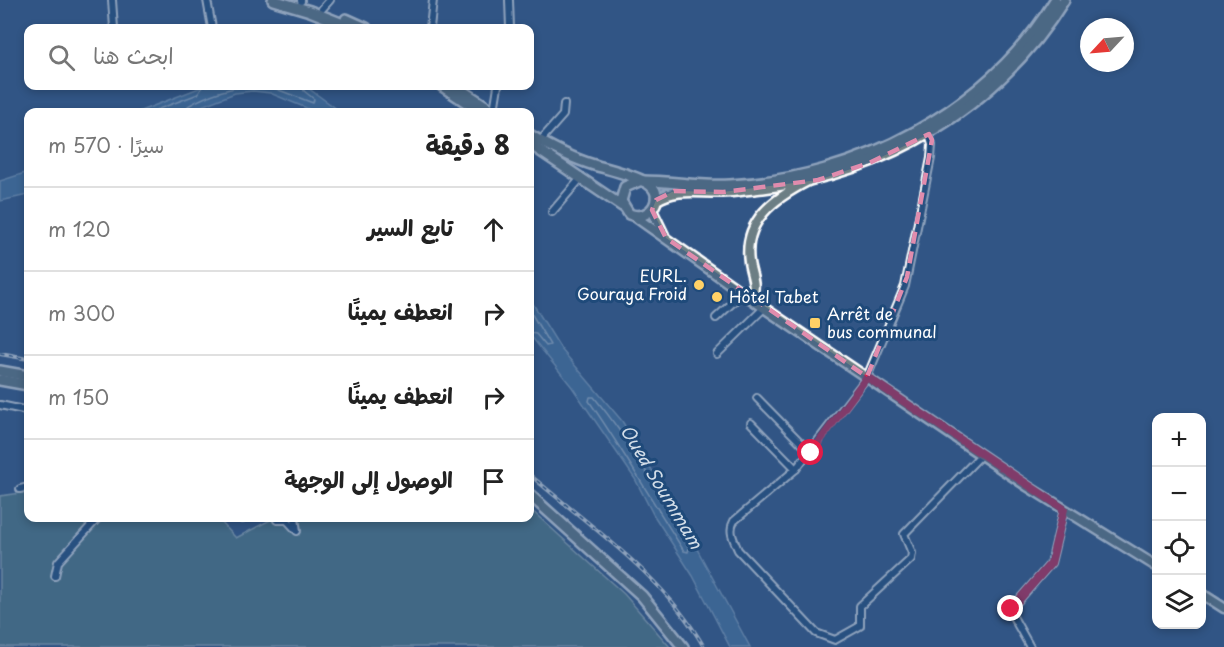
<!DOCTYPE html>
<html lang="ar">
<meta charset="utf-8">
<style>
:root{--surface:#fff;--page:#f2f2f2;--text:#222;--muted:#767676;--line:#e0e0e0}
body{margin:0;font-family:"Playpen Sans","Playpen Sans Arabic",sans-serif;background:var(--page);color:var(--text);direction:rtl}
.controls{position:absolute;right:18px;bottom:18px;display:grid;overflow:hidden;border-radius:12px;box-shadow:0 3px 9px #0003}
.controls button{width:54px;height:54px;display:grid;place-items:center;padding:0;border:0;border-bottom:2px solid var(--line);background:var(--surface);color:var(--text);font:30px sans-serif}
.compass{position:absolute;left:1080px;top:18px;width:54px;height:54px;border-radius:50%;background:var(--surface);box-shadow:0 3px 9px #0003;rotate:244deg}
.stop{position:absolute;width:18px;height:18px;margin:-14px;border:4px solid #e11d48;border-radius:50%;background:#fff}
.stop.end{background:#e11d48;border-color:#fff;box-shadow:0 2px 6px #0008}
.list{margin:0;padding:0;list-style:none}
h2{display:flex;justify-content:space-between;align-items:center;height:78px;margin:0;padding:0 24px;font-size:26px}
h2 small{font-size:20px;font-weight:400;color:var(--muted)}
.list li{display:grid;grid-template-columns:39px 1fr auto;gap:18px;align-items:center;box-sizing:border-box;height:84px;padding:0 24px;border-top:2px solid var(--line)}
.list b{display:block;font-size:22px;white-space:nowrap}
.list em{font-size:20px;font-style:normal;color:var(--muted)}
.icon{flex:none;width:33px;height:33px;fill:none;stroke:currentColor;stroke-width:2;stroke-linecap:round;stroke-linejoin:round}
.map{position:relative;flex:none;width:1224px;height:647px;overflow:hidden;direction:ltr}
.search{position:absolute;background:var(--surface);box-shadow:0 3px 9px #0003;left:24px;top:24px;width:510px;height:66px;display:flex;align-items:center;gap:15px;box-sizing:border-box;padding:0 21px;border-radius:12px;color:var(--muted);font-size:22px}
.panel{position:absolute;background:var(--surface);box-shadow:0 3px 9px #0003;left:24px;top:108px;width:510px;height:414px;border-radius:12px;direction:rtl}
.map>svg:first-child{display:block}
</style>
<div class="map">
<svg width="1224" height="647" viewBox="0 0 1224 647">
<rect width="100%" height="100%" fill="#315585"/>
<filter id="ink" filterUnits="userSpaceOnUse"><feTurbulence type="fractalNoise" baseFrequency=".0167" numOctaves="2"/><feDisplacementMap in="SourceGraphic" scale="12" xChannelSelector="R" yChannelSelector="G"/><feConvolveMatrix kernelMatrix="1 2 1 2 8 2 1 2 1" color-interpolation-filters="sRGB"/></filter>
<g filter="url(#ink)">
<polygon fill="#577f86" stroke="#abbfc2" stroke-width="1.5" points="28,492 28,518 221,518 221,522 236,538 274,518 530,518 530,509 624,594 670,647 0,647 0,496"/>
<g fill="#4978a5" stroke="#92aec9" stroke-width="1.5">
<polygon points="204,86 305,86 341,112 316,112 270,93 253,91 235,93 186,112 138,112"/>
<polygon points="28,172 28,195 0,201 0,181"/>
<polygon points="530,299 561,349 622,421 671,501 750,647 730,647 693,576 653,514 635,479 572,387 530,335"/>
</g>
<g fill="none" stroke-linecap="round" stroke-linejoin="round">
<g stroke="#b6c9db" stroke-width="1.5">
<polyline points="253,86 271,87 313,103 314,99 304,91 303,86"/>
<polyline points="151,112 198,94 203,86"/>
<path d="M186 112 188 106C207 95 230 87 252 86"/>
<polyline points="530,311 550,345 546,346 536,334 530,333"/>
<path d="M590 397H594C632 443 661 496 689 548L688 552 684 551C652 501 623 450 589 401Z"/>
</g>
<defs>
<g id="minor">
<polyline points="112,0 114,28"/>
<polyline points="207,0 212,28"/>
<polyline points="509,0 510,28"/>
<polyline points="301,1 301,0"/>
<polyline points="322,9 330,0"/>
<polyline points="430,28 433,0"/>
<polyline points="494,111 498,86"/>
<path d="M929 134 932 145 931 158 905 286 867 377 796 469 734 521C728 531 734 540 738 550L816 633 835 640 860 626V606L911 559 912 553 904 534 981 455"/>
<polyline points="540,141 563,115 564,104"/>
<polyline points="552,212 581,178"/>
<polyline points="716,318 743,293"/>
<polyline points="717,354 764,308"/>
<polyline points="757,398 811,453"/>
<polyline points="0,405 28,411"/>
<polyline points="751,423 796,469"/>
<polyline points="20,489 28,487"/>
<polyline points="242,519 245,518"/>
<polyline points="277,520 287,520 297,531 295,518"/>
<polyline points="55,576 58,562 98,518"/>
<polyline points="1030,647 1012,615 1011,609 1051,563 1064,509"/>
</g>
<g id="major">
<polyline points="652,210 664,235"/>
<polyline points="634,216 764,308 1027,486 1156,566"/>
<path d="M750 298C758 286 751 276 749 262 743 220 775 198 808 181"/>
<polyline points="1202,594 1224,608"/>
</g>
<g id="highway">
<polyline points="273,0 310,11 353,28"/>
<polyline points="346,19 366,28"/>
<polyline points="442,86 481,112"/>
<polyline points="455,86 495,112"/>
<path d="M530 135C550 147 571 158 594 165 611 170 631 174 647 183 668 195 650 223 629 214L621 201 625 187 639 181"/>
<polyline points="530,144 622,206"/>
<path d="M643 181C672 181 701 187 730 185 857 179 988 111 1055 0"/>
<path d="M656 200C677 187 699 193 722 192 736 192 749 189 763 188 887 173 998 107 1064 0"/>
<polyline points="0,371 28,376"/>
<polyline points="0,380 28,385"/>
<polyline points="530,495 642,596 683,647"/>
</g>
</defs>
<use href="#minor" stroke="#fff" stroke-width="10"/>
<use href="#major" stroke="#fff" stroke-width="13"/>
<use href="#highway" stroke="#fff" stroke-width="14"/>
<use href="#minor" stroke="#1f4a7a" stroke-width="6"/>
<use href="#major" stroke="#6c7e84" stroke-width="8"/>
<use href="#highway" stroke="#6c7e84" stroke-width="9"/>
<defs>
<g id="rail">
<polyline points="0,354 28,359"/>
<path d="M530 475C592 528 663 575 704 647"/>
</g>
</defs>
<use href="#rail" stroke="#fff" stroke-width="4"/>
<use href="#rail" stroke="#1f4a7a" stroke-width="1.5" stroke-dasharray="4.5" stroke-linecap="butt"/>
</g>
</g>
<g fill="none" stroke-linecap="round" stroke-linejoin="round" filter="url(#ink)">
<polyline stroke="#e11d48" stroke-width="8" points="811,453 867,377 1064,509 1051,563 1011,609"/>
</g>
<path d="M0 0H1224V647H0ZM929 134 932 140 907 277 867 377 666 238 652 210 656 200 674 191 723 192 818 180 869 163Z" fill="#315585" fill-opacity=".55" fill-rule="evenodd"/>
<path fill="none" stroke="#e08cad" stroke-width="4.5" stroke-dasharray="12 8" stroke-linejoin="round" d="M929 134 932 140 907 277 867 377 666 238 652 210 656 200 674 191 723 192 818 180 869 163Z"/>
<g fill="#ffd166" stroke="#1f4a7a" stroke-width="2">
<circle cx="699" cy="285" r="6"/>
<circle cx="717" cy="297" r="6"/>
<rect x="809" y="317" width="12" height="12" rx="3"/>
</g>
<g text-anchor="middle" stroke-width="6" stroke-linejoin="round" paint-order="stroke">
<g font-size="16" fill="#fff" stroke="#1f4a7a" text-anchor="start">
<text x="687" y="282" text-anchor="end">EURL.<tspan x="687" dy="18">Gouraya Froid</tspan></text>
<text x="729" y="303">Hôtel Tabet</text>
<text x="827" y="320">Arrêt de<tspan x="827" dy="18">bus communal</tspan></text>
</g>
<g font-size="18" font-style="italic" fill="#d2dde8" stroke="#1f4a7a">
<text transform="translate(661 487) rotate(59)" y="6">Oued Soummam</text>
</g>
</g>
</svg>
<div class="controls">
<button>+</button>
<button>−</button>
<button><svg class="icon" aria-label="locate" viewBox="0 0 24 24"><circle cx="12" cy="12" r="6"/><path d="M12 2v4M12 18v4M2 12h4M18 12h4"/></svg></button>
<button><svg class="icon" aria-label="layers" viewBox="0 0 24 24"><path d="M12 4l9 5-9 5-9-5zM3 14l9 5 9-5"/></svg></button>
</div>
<svg class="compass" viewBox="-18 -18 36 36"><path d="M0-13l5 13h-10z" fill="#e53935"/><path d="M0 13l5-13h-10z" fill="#767676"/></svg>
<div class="stop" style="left:811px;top:453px"></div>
<div class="stop end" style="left:1011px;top:609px"></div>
<div class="search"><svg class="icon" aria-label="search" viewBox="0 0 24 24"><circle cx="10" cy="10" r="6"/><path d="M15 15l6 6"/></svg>ابحث هنا</div>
<section class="panel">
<h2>8 دقيقة<small>سيرًا · 570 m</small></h2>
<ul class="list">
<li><svg class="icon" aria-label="ahead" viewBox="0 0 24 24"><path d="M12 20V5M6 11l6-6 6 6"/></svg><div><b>تابع السير</b></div><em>120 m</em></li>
<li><svg class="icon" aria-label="right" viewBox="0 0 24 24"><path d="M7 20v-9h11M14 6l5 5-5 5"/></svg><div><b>انعطف يمينًا</b></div><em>300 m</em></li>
<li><svg class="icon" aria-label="right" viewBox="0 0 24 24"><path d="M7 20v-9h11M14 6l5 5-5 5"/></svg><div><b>انعطف يمينًا</b></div><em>150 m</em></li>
<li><svg class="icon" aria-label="arrive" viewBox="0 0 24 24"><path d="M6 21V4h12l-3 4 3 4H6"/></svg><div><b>الوصول إلى الوجهة</b></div></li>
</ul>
</section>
</div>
